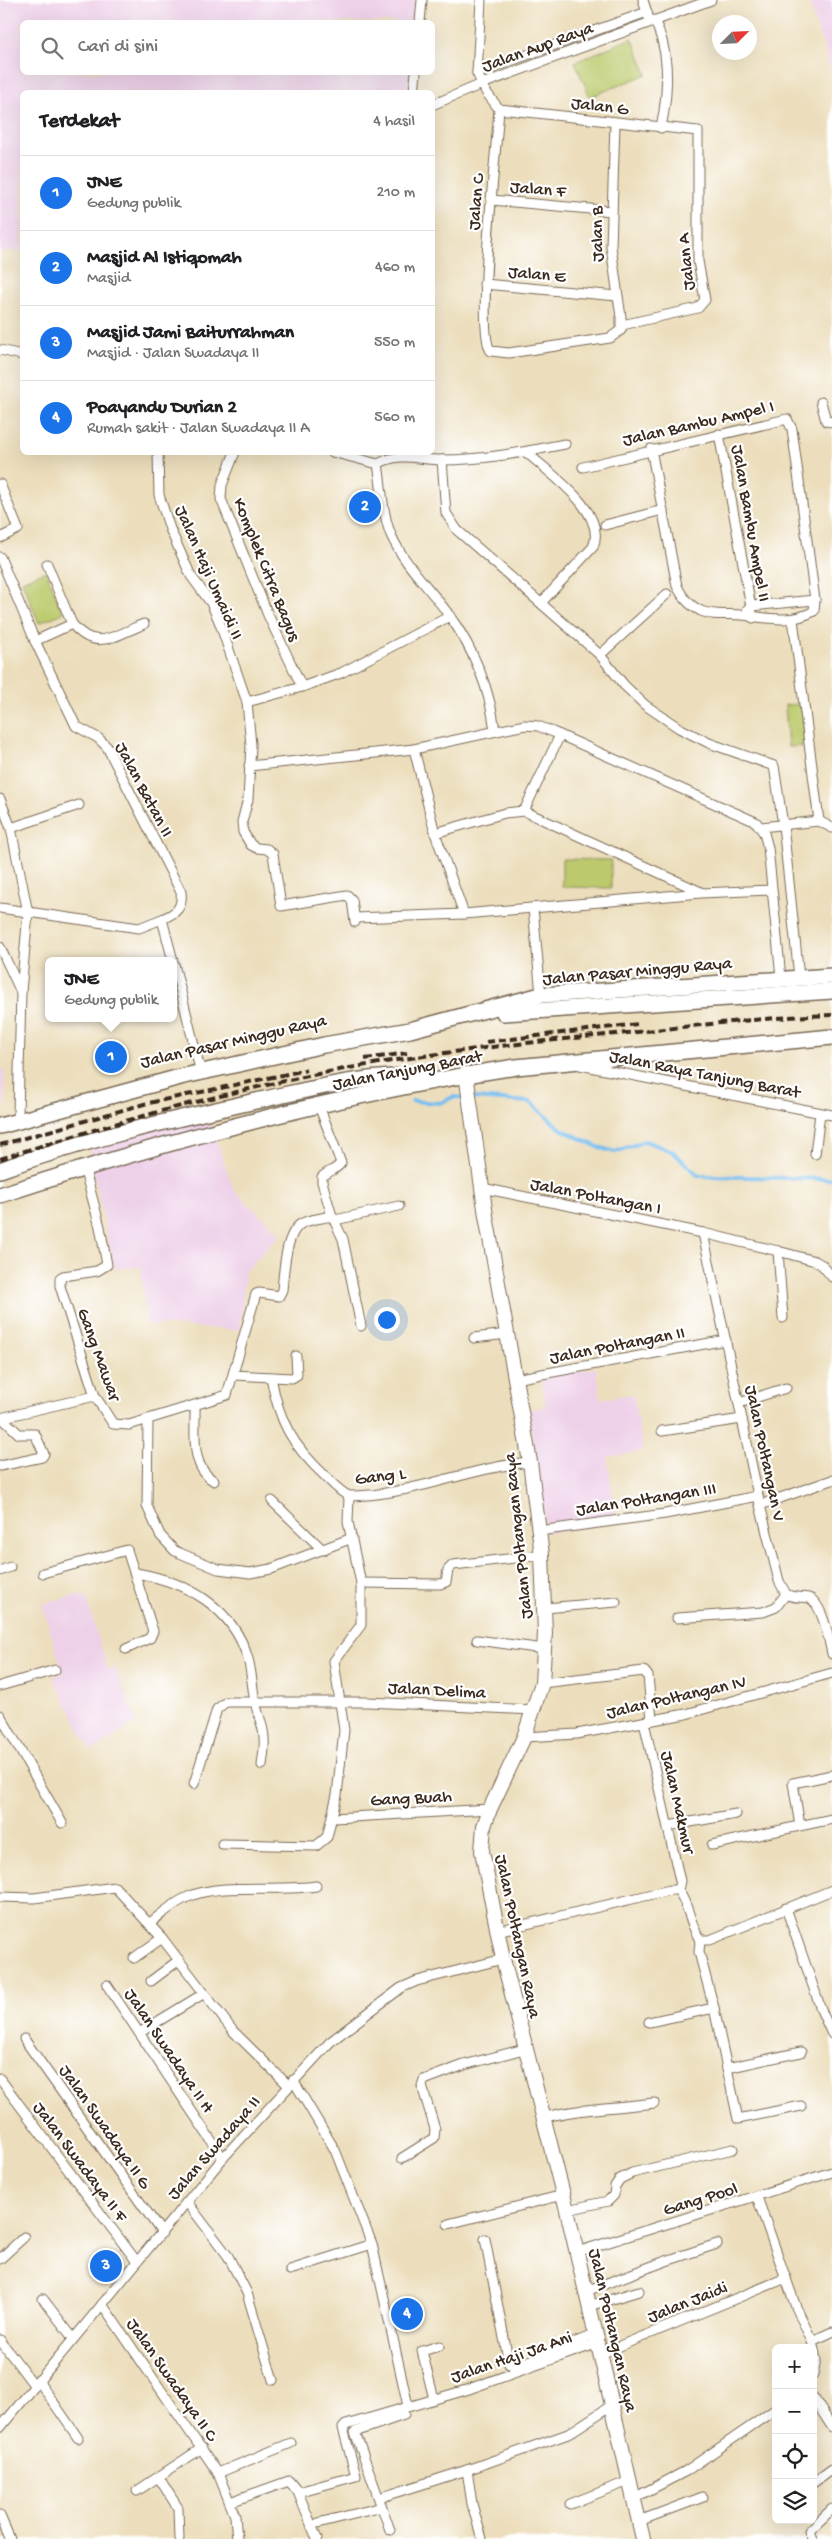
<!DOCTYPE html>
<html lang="id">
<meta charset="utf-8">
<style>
:root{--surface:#fff;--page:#f2f2f2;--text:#202124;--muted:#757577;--line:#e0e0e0;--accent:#1a73e8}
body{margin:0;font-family:"Gochi Hand",sans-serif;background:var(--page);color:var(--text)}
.controls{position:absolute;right:15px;bottom:15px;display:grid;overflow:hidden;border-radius:8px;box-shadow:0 5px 20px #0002}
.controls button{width:45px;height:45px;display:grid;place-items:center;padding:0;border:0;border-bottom:1px solid var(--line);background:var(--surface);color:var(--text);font:25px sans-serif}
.compass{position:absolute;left:712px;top:15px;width:45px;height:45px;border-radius:50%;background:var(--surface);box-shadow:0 5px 20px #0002;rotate:66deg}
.you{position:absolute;left:386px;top:1319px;width:18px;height:18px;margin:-12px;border:4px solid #fff;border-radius:50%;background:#1a73e8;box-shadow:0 0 0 8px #1a73e833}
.badge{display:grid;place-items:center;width:32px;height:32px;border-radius:50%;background:var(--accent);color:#fff;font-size:16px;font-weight:700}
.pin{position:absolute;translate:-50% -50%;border:2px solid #fff;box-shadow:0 1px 5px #0006}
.popup{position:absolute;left:45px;top:957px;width:132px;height:65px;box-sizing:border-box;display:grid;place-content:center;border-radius:8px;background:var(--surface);filter:drop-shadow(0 1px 4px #0005);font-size:16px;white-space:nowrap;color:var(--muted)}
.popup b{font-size:19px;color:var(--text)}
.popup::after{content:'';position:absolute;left:50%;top:100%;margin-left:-10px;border:10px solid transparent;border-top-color:var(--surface)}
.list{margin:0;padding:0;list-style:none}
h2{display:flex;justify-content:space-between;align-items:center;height:65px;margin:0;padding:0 20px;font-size:21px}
h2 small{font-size:16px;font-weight:400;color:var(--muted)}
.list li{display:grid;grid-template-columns:32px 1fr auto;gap:15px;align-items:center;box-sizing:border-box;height:75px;padding:0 20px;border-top:1px solid var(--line)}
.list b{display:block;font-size:19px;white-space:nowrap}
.list p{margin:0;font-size:16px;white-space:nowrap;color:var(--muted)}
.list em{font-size:16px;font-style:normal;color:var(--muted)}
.icon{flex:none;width:28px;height:28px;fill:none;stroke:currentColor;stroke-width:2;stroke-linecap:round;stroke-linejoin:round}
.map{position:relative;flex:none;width:832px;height:2539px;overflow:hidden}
.search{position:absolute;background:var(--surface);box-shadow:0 5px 20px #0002;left:20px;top:20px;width:415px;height:55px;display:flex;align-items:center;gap:12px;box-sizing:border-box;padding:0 18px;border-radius:8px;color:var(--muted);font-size:19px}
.panel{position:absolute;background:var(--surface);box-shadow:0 5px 20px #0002;left:20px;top:90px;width:415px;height:365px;border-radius:8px}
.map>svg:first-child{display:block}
</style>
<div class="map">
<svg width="832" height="2539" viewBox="0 0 832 2539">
<rect width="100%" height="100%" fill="#fff"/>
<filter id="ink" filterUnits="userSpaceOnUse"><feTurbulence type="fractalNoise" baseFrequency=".02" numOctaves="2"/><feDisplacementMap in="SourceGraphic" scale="10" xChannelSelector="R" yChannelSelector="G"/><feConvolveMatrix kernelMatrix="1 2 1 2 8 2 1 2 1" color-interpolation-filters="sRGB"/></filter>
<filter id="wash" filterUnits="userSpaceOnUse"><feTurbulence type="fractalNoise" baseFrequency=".0096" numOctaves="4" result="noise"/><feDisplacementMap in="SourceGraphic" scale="20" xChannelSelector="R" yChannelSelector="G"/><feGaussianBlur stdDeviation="1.12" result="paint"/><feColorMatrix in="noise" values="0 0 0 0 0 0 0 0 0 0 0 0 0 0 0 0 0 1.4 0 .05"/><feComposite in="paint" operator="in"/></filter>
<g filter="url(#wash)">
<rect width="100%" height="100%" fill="#ecdebc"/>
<g fill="#eed0e8">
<polygon points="0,0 417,0 415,22 22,22 22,72 410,73 409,92 22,92 22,250 0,252"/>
<polygon points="808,0 832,0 832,73"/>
<polygon points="0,1069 4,1069 5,1105 0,1105"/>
<polygon points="205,1109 234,1190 280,1234 245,1272 240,1330 147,1324 141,1267 114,1269 88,1144"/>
<polygon points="596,1368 601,1399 633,1394 643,1451 607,1457 617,1522 547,1533 528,1410 546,1407 541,1376"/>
<polygon points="76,1595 86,1597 108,1670 115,1668 137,1722 91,1751 53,1677 63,1673 42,1604"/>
</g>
<g fill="#bcca6d" stroke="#7c7a46">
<polygon points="632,38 647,74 590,97 575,62"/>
<polygon points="46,571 63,613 39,623 22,581"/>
<polygon points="803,704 805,746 788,747 785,705"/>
<polygon points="562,859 611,860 611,888 562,887"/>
</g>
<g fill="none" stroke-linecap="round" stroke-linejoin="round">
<g stroke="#77beef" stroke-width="4">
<polyline points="473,1098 530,1102 561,1129 598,1147 615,1152 645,1141 672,1151 699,1176 832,1179"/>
<polyline points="412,1101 440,1103 453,1097 466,1098"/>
</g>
</g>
</g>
<g filter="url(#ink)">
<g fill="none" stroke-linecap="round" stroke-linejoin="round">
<defs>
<g id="street">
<path d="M481 0 477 73 486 92 499 109C497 144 475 334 491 351L509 353 610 338 621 330V317L611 247 615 123"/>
<polyline points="643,0 648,16"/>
<path d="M654 20C671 52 668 94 661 128"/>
<polyline points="420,22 422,0"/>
<polyline points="477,73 647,12"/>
<polyline points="414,92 416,72"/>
<polyline points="432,105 482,84 711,0"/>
<polyline points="499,109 698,131 698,261 705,300 698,308 622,325"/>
<polyline points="492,200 612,211"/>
<polyline points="484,284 617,296"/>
<polyline points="0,350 22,355"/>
<polyline points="821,402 826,421 832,422"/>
<polyline points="719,434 753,618"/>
<polyline points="158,452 159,495 170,529 191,576 211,603 219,621 247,702 251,745 248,799 242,822 243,832 251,845 257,848 267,849 273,854 281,906 347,895 352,900 355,922"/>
<polyline points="235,452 222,485 221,499 268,615 302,687"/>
<path d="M332 452 378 464C401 451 417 460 442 460 483 460 525 452 565 444"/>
<path d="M526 452C549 473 608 512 593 547L541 603"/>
<polyline points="442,460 446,513 457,530 600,655 624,685 645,705 679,728 709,743 774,766 783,825 799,977"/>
<path d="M378 464C382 487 382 513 391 535 405 566 430 588 449 615 474 650 490 689 495 731"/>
<path d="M583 467 787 419 792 429 815 600 814 611C792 624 766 618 743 615 728 613 715 617 701 611 689 605 683 598 677 586L651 449"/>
<polyline points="0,484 18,529 0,538"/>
<polyline points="605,525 663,510"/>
<path d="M0 557 35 641 76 726 98 738 107 747 181 892C183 908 176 913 162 919L173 961"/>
<polyline points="747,610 751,606 815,600"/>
<polyline points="793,619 819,821"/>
<path d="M72 624C96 653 115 635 144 624"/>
<polyline points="35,641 72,624 47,564"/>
<polyline points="600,655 667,594"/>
<polyline points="247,702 302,687 341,673 450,616"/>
<polyline points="414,749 435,833 464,914"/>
<polyline points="249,766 414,749 525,725 538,726 553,732 756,822 764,833 768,848 781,978"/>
<polyline points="0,799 11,828 28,913 21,992 18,1114"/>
<polyline points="524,811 560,735"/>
<polyline points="819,821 832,828"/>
<polyline points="761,827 819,821"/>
<polyline points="11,828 79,805"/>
<polyline points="435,833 505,813 524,811 701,892"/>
<polyline points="0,908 139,928 162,919"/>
<polyline points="533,908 541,995"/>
<polyline points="355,918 464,914 701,893 771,890"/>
<polyline points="0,947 21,992"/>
<polyline points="174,964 199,1065"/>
<polyline points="580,1065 832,1115"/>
<path d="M319 1106 341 1163C336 1170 328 1171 322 1177V1182L332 1216 343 1239 361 1326"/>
<polyline points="815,1154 820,1113"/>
<path d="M84 1167 100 1227 107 1265 97 1271 63 1276 60 1278V1286L95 1396 113 1424 129 1425 227 1395 256 1294 259 1293 279 1296 282 1290C284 1272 285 1228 305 1222 313 1219 323 1218 332 1216"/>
<polyline points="482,1188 703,1233 778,1251 815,1261 822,1265 832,1277"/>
<polyline points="335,1220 399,1206"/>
<path d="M703 1233 760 1505 779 1581 786 1594C794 1599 801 1596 809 1598 823 1604 829 1640 832 1654"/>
<polyline points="778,1251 783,1318"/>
<polyline points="474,1338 507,1334"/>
<polyline points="234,1375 292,1378 297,1375 296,1356"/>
<path d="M271 1377C279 1422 292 1445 325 1476 332 1483 340 1492 349 1496 411 1496 466 1468 530 1462"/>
<polyline points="515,1379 726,1340"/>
<polyline points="739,1403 786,1388"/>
<path d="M195 1406C196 1431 189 1466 214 1481"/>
<polyline points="0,1418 95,1396"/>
<polyline points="148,1419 147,1506 160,1535 175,1551 218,1569 250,1573 271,1569 352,1538"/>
<polyline points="662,1431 742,1419"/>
<polyline points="0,1466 42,1457 44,1454 35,1434 19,1434 2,1418"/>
<polyline points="272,1501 323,1550"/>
<polyline points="760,1505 832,1480"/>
<polyline points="539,1531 665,1514 758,1496"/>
<polyline points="0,1571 10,1567"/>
<polyline points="43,1573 127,1550 153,1631 150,1638 126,1649"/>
<path d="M136 1573C187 1582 233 1607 248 1659 252 1673 252 1687 255 1701 257 1713 264 1726 264 1738 265 1747 263 1757 262 1765"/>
<polyline points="361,1583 440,1584 446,1582 448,1570 453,1565 542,1555"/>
<polyline points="545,1608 616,1602"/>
<polyline points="677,1618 763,1612 776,1607 786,1594"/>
<polyline points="477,1640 544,1649"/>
<polyline points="542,1683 644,1671 648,1676 652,1720"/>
<polyline points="0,1686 55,1670"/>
<polyline points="0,1715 62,1823"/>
<polyline points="644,1722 680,1881 678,1890"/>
<polyline points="524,1737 577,1734 686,1714 832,1673"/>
<polyline points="194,1784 217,1709 226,1702 368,1702 533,1710"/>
<polyline points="334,1818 490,1809"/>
<polyline points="668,1826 736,1814"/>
<polyline points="800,1826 793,1783 832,1775"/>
<polyline points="222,1844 316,1846 327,1837 337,1795 344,1730 334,1661 361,1625 361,1583 348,1522 349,1496"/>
<polyline points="712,1845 832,1819"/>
<polyline points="0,1897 34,1898 115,1887 162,1938 233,2031 289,2086"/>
<polyline points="786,1908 822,2012 832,2034"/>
<path d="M150 1923C162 1914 173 1903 188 1897 223 1882 277 1892 316 1886"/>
<path d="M497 1931 670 1890H678C689 1905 690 1925 700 1940"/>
<polyline points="700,1940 699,1952 714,2008 738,2119 801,2106"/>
<polyline points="700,1940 710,1940 832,1890"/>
<polyline points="134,1958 162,1938"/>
<polyline points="151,1981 179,1960"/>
<polyline points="107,1985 223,2158"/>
<polyline points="649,2022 714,2008"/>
<polyline points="139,2033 203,1994"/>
<polyline points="24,2039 162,2233"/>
<polyline points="727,2068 801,2052"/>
<polyline points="0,2079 137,2262"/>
<polyline points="293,2080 335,2150 372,2244 408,2406"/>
<path d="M542 2118C578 2108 617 2108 654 2103"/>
<polyline points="402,2158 434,2138 435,2129 422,2086 424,2080 464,2065 524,2049"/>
<polyline points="757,2197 796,2307 812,2341 816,2360 813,2375"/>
<polyline points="187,2202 228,2256 247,2293 273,2380"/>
<polyline points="567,2210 608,2201 614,2195 615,2186 620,2179 632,2173 733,2149"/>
<polyline points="448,2224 563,2195"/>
<polyline points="485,2239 509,2364 516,2366 596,2334"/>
<polyline points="577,2252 832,2172"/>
<polyline points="0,2259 24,2237"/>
<polyline points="290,2270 372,2244"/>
<polyline points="586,2291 666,2261 717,2244"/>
<polyline points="43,2299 73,2338"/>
<polyline points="102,2304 218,2473 235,2516 237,2539"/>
<polyline points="589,2306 639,2291"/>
<polyline points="0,2340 34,2385"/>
<polyline points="812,2341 832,2332"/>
<polyline points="600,2354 786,2278"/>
<polyline points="38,2380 78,2438"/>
<polyline points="813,2397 832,2427"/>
<polyline points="434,2399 422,2351 439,2346"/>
<polyline points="0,2428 223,2158 330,2042 401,1988 417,1981 503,1959"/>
<polyline points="467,2470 472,2504 482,2539"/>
<polyline points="218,2473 291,2443"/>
<polyline points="159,2478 178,2508 179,2539"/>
<polyline points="813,2483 832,2469"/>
<polyline points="137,2491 202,2448"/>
<polyline points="298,2492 356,2476 343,2428 346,2425 466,2390 598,2343"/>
<polyline points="379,2498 467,2470 568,2434 612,2405"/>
<polyline points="634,2498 686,2471 776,2409"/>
<polyline points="230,2502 289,2481 298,2492 317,2539"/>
<polyline points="570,2504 629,2481"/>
<polyline points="0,2516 10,2539"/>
<polyline points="639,2521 703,2497"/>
<polyline points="318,2523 382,2507"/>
<polyline points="390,2530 355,2432 404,2415"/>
<polyline points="812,2539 809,2531 832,2509"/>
</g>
<polyline id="secondary" points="466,1074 486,1216 530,1462 542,1555 545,1633 542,1683 524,1737 490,1809 484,1826 482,1851 503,1959 567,2210 643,2539"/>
<g id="primary">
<polyline points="504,1013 832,991"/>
<polyline points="0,1126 180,1077 324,1045 410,1030 541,995 832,976"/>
<path d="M0 1170C83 1140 170 1120 256 1101 312 1089 369 1073 428 1077"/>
<path d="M0 1195C168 1140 341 1094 516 1067L832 1037"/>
</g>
</defs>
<use href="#street" stroke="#796955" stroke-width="11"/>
<use href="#secondary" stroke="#796955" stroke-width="16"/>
<use href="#primary" stroke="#796955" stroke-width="18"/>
<use href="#street" stroke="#fff" stroke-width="9"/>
<use href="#secondary" stroke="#fff" stroke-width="14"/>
<use href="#primary" stroke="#fff" stroke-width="15"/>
<g stroke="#3b2a1e" stroke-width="4" stroke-dasharray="8 4" stroke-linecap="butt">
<polyline points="486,1042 638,1024"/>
<polyline points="365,1059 407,1053"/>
<polyline points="0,1145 144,1104 306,1070"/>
<path d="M0 1159C102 1126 203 1098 308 1076 416 1054 528 1042 637 1032 702 1025 767 1017 832 1015"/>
</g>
</g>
</g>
<g text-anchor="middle" stroke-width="4.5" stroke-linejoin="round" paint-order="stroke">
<g font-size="18" fill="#3b2a1e" stroke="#fff">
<text transform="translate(537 46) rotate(-20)" y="6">Jalan Aup Raya</text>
<text transform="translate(600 105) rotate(7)" y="6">Jalan G</text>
<text transform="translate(538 188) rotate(5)" y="6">Jalan F</text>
<text transform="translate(475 202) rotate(-85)" y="6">Jalan C</text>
<text transform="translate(596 234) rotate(-91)" y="6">Jalan B</text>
<text transform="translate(685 262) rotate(-96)" y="6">Jalan A</text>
<text transform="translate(537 273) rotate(5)" y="6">Jalan E</text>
<text transform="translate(698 422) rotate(-13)" y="6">Jalan Bambu Ampel I</text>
<text transform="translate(752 523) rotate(80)" y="6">Jalan Bambu Ampel II</text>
<text transform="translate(268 569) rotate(68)" y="6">Komplek Citra Bagus</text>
<text transform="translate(210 572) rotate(66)" y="6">Jalan Haji Umaidi II</text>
<text transform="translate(145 789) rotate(62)" y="6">Jalan Batan II</text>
<text transform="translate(637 970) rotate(-5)" y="6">Jalan Pasar Minggu Raya</text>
<text transform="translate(233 1040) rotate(-13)" y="6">Jalan Pasar Minggu Raya</text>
<text transform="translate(407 1069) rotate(-11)" y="6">Jalan Tanjung Barat</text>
<text transform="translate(705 1073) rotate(11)" y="6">Jalan Raya Tanjung Barat</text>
<text transform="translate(596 1195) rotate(11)" y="6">Jalan Poltangan I</text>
<text transform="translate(617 1344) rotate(-11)" y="6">Jalan Poltangan II</text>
<text transform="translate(100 1354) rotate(70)" y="6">Gang Mawar</text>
<text transform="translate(766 1453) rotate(78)" y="6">Jalan Poltangan V</text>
<text transform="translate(380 1475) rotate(-7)" y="6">Gang L</text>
<text transform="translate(646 1498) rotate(-9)" y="6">Jalan Poltangan III</text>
<text transform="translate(517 1536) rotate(-96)" y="6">Jalan Poltangan Raya</text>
<text transform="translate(437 1689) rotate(3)" y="6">Jalan Delima</text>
<text transform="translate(676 1696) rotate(-13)" y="6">Jalan Poltangan IV</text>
<text transform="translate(411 1797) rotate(-3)" y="6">Gang Buah</text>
<text transform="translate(679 1802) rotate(77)" y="6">Jalan Makmur</text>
<text transform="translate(519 1936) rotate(78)" y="6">Jalan Poltangan Raya</text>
<text transform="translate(170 2050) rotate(56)" y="6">Jalan Swadaya II H</text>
<text transform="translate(106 2126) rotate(55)" y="6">Jalan Swadaya II G</text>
<text transform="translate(213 2147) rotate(-49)" y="6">Jalan Swadaya II</text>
<text transform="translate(81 2161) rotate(53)" y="6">Jalan Swadaya II F</text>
<text transform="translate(700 2198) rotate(-17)" y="6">Gang Pool</text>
<text transform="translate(687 2301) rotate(-22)" y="6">Jalan Jaidi</text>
<text transform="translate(614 2330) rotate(77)" y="6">Jalan Poltangan Raya</text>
<text transform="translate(511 2356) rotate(-19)" y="6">Jalan Haji Ja Ani</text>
<text transform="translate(173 2379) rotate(55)" y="6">Jalan Swadaya II C</text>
</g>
</g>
</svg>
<div class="controls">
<button>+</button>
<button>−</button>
<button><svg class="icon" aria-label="locate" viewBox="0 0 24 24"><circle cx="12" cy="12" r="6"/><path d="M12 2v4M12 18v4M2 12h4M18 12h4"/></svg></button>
<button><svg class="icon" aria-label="layers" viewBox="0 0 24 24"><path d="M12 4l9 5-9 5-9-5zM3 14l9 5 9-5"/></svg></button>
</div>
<svg class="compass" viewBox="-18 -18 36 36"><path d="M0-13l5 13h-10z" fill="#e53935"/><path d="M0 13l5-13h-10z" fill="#757577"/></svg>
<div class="you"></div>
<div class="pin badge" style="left:111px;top:1057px">1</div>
<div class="popup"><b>JNE</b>Gedung publik</div>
<div class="pin badge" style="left:365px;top:507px">2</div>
<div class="pin badge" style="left:106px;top:2266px">3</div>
<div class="pin badge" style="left:407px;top:2314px">4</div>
<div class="search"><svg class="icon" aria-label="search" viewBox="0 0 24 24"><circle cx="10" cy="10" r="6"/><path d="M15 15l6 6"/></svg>Cari di sini</div>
<section class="panel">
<h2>Terdekat<small>4 hasil</small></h2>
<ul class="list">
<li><span class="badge">1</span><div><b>JNE</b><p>Gedung publik</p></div><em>210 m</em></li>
<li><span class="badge">2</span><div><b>Masjid Al Istiqomah</b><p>Masjid</p></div><em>460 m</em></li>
<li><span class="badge">3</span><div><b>Masjid Jami Baiturrahman</b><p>Masjid · Jalan Swadaya II</p></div><em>550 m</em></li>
<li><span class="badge">4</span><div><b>Poayandu Durian 2</b><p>Rumah sakit · Jalan Swadaya II A</p></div><em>560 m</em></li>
</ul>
</section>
</div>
